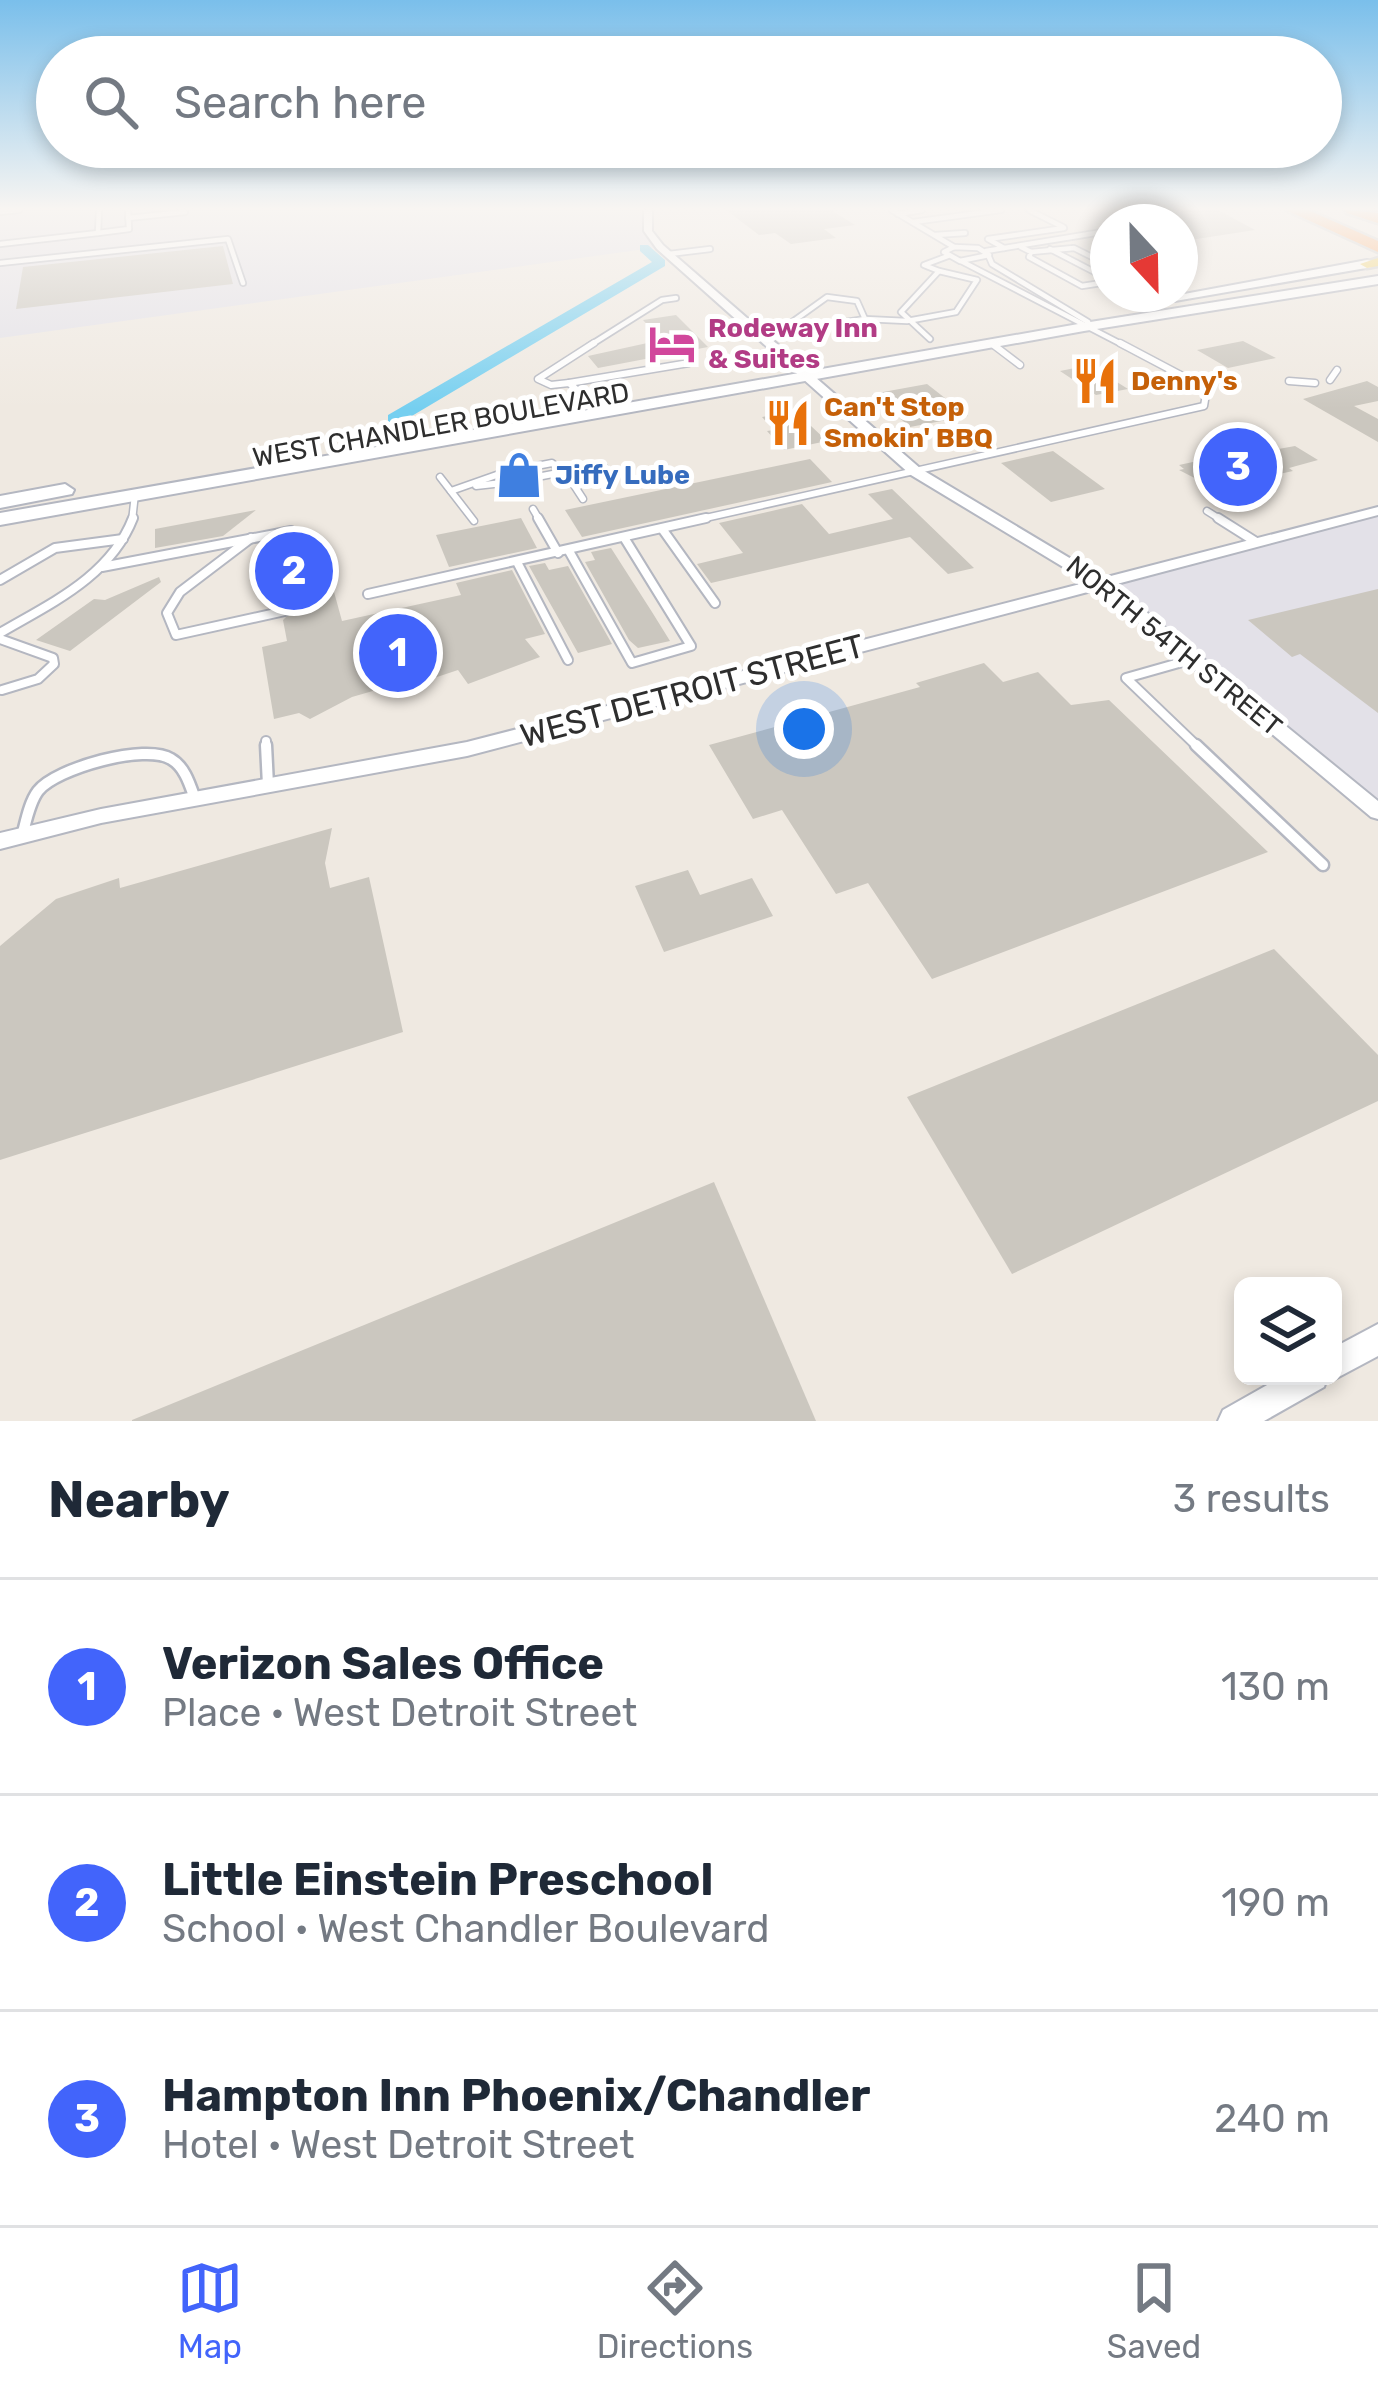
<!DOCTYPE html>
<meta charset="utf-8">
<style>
:root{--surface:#fff;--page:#f6f6f7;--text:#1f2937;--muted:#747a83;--line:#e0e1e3;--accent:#4264fb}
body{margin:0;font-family:Rubik,sans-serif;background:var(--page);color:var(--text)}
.controls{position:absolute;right:36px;bottom:36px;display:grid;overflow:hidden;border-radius:18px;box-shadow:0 6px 18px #0003}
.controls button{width:108px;height:108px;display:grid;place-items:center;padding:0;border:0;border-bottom:3px solid var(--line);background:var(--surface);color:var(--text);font:60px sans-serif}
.compass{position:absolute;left:1090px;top:204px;width:108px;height:108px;border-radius:50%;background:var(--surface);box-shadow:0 6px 18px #0003;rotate:158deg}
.you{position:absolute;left:804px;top:729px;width:42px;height:42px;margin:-30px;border:9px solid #fff;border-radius:50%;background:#1a73e8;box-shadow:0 0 0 18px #1a73e833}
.badge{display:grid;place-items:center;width:78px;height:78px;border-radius:50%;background:var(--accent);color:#fff;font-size:39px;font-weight:700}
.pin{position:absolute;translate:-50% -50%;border:6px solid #fff;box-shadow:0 3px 12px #0006}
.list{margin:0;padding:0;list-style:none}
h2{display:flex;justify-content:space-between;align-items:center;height:156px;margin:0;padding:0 48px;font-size:51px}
h2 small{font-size:39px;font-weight:400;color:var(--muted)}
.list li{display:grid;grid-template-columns:78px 1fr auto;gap:36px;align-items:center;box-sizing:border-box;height:216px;padding:0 48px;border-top:3px solid var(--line)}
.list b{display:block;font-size:45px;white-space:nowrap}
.list p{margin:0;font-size:39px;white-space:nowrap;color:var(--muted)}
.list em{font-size:39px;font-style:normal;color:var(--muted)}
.icon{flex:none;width:66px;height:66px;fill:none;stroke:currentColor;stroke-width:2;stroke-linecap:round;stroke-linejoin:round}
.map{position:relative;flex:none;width:1378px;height:1421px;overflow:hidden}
.search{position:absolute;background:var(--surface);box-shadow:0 6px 18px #0003;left:36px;right:36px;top:36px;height:132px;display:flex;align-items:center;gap:30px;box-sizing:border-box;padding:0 42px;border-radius:66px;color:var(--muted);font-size:45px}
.sheet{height:804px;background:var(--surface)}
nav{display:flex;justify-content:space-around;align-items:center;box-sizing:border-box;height:168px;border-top:3px solid var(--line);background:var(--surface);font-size:33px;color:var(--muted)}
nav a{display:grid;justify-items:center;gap:6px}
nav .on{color:var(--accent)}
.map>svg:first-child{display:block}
</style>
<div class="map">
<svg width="1378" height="1421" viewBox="0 0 1378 1421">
<rect width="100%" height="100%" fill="#efe9e1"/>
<g fill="#e3e1e8">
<polygon points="0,210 648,210 648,231 660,247 0,338"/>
<polygon points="1378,511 1378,812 1101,583"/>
</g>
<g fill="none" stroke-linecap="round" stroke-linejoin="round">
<polygon fill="#75cff0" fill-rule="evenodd" points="640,245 648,245 665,260 665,266 400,423 388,423 388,415 652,262 640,251"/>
</g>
<g fill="#cbc7bf">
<polygon points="726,210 831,210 855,225 824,229 836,238 791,244 775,233 759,235"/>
<polygon points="1180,210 1218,210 1255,230 1190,240 1180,236"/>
<polygon points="223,246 233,284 16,309 23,267"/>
<polygon points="676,315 708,347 598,368 588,356 661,340 643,320"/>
<polygon points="1243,341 1276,358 1228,368 1197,350"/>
<polygon points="1090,365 1128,389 1096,395 1060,371"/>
<polygon points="1367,381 1378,387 1378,401 1354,406 1378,419 1378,442 1303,399"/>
<polygon points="927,384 968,416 910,427 872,394"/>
<polygon points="795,411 827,441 784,450 767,431 774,430 762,417"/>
<polygon points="1267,446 1273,450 1295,446 1318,460 1289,468 1293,471 1214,488 1179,470 1184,469 1179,465"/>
<polygon points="1053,451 1105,489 1051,502 1001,463"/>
<polygon points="810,459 832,482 582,537 565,510"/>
<polygon points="892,489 974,568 948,574 910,537 711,583 697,564 743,553 719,523 802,504 829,534 893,519 868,494"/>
<polygon points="256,510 223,536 155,548 155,529"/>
<polygon points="521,518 537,548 449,567 436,535"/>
<polygon points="320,541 342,621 461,595 456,583 512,570 545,634 525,639 540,657 468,684 458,670 434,678 414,657 398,689 390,686 352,697 310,719 299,713 274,719 262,647 287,641 283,620 293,610 286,603 269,605 260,553"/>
<polygon points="611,548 652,612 670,641 638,648 629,640 585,562 595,560 591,552"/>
<polygon points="545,563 549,570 568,566 612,644 578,653 529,566"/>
<polygon points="159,577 161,582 70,651 36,640 94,599 105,600"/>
<polygon points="1378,589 1378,713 1300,654 1292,657 1248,620"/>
<polygon points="984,663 1003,682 1038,672 1071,705 1109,700 1268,852 932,979 868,883 836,894 782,810 753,819 709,745 920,687 916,683"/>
<polygon points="332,828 325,863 330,888 369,877 403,1032 0,1160 0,946 56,899 119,878 120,888"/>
<polygon points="688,870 700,895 752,878 773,916 664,952 635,886"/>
<polygon points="1274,949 1378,1055 1378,1101 1012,1274 907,1097"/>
<polygon points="714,1182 816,1421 132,1421 132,1420"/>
</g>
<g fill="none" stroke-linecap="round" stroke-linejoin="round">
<defs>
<g id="service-far3">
<polyline points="892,210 954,247"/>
<polyline points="1029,210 1063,227"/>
<polyline points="0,212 19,210"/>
<polyline points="898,214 922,210"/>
<polyline points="128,218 185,212"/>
<polyline points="913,222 1001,210"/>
<polyline points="98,233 129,229 128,210"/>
<polyline points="935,235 965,233"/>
<polyline points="0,244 98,233 99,210"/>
<polygon points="954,247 978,248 989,255 960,261 944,252"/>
<polyline points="1021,247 1031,252 1029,257 1082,286 1108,282"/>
<polyline points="1004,248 988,239 1064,228"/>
<polyline points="1050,249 1108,279"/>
<polyline points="986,251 1108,231"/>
<polyline points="1031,252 1074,248 1108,265"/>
<polyline points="669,254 710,249"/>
<polyline points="1180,255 1185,254"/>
<polyline points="989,257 992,264 1088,322"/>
<polyline points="961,261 1125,346"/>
<polyline points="0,263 228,239 243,283"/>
<polyline points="781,330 827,297 857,301 865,319"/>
<polyline points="760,335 865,319 907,321 956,312 977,280 939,271"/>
<polyline points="930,339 901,312 939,271 924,265 948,256"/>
<polyline points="990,343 995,346"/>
<polyline points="589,346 662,300 676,298"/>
</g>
<g id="service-far2">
<polyline points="991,343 1020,365"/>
<polyline points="1330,380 1337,370"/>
<polyline points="1289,381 1315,383"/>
<polyline points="569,383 689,363"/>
<polyline points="587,399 569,383 551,385 538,379 594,343"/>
<polyline points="526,468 552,463 568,476"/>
<polyline points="440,477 474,521"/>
<polyline points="532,478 563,472"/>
<polyline points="476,486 511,482"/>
<polyline points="451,491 505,472"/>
<polyline points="583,499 568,476 605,468"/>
<polyline points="533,509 540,521"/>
<polyline points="1207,511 1223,521"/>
<polyline points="132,521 135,494"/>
<polyline points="692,521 1204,406 1206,394 1190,380 1120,343"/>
</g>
<g id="service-far1">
<polyline points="538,518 558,553"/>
<polyline points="1218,518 1256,542"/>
<polyline points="663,530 715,603"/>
<polyline points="251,538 180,592 167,613 176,635 285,611"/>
<polyline points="569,551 632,663 691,646 625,539"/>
<polyline points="517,562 568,660"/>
<polyline points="102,567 291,531"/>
<polyline points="0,580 55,548 123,539"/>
<polyline points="368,594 706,518"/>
<path d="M0 633C51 603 110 577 133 518"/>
<polyline points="0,639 53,658 54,664 38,679 2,690"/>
<polyline points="1193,659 1126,678 1199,748"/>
<polyline points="266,741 266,748"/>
</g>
<g id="service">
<polyline points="266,745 268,785"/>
<polyline points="1196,745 1323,865"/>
<path d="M22 836C26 822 29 803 38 791 56 768 146 743 171 759 185 767 190 785 195 799"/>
</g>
<g id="minor">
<polygon points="644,210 652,210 652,231 663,245 921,469 1103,578 1378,507 1378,515 1113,585 1378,801 1378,819 1371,817 1099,589 467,756 101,823 0,849 0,833 101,809 467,742 1088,582 911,475 657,249 644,231"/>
<polygon points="1378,1324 1378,1356 1333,1380 1327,1378 1324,1387 1264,1421 1218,1421 1223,1410 1283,1376 1333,1376 1333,1348"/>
</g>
<g id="secondary">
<polygon points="1367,260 1372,261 1372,267 1175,301 1168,297"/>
<polygon points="1378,276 1378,284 1084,331 0,525 0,513 1084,323"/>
<polygon points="65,484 74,490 72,494 0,508 0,496"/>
</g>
<polygon id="primary" points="1378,258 1378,266 1367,268 1360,264"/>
<g id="motorway">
<polygon points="1286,210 1308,210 1378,241 1378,252"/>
<polygon points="1345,210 1378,213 1378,223 1347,213"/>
</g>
</defs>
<use href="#service-far3" stroke="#b4b7c1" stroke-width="8"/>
<use href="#service-far2" stroke="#b4b7c1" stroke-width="9"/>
<use href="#service-far1" stroke="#b4b7c1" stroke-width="12"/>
<use href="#service" stroke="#b4b7c1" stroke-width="15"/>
<use href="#minor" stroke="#b4b7c1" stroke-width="4"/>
<use href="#secondary" stroke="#b4b7c1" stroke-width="4"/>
<use href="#primary" stroke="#c9c9c9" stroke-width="5"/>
<use href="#motorway" stroke="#c9c9c9" stroke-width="5"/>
<use href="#service-far3" stroke="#fff" stroke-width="4.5"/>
<use href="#service-far2" stroke="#fff" stroke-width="6"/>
<use href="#service-far1" stroke="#fff" stroke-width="8"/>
<use href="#service" stroke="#fff" stroke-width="10"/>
<use href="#minor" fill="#fff" fill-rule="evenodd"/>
<use href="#secondary" fill="#fff" fill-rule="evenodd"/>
<use href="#primary" fill="#f2d163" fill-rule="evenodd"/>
<use href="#motorway" fill="#ffa35c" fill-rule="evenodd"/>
</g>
<linearGradient id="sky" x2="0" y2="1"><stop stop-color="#7abfeb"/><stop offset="0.51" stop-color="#f8f5f2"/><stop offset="1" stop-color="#f8f5f2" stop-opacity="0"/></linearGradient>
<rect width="1378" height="409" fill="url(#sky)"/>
<defs>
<symbol id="hotel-bare" viewBox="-9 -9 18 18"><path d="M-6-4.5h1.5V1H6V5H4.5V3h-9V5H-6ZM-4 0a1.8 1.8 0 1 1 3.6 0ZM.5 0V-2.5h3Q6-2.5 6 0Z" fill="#d1479c" stroke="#fff" stroke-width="2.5" paint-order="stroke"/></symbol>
<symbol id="restaurant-bare" viewBox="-9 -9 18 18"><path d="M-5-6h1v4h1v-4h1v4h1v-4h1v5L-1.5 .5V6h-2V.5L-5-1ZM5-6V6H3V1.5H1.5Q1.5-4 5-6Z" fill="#e8710a" stroke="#fff" stroke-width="2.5" paint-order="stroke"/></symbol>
<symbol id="shop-bare" viewBox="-9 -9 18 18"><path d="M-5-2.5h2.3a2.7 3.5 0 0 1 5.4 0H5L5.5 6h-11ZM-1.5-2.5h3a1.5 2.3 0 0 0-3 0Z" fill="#3f7fe0" stroke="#fff" stroke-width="2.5" paint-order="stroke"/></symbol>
</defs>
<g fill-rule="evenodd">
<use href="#hotel-bare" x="639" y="311" width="66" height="66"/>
<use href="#restaurant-bare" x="1062" y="348" width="66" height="66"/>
<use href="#restaurant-bare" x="755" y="390" width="66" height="66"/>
<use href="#shop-bare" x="486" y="442" width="66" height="66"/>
</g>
<g text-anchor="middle" stroke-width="10" stroke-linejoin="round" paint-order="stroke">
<g font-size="27" font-weight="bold" fill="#b23c85" stroke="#fff" text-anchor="start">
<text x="708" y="337">Rodeway Inn<tspan x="708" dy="31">&amp; Suites</tspan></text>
</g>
<g font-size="27" font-weight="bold" fill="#c56008" stroke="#fff" text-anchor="start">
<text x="1131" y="390">Denny's</text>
<text x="824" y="416">Can't Stop<tspan x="824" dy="31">Smokin' BBQ</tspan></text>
</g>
<g font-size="27" fill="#2e2e2e" stroke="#fff">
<text transform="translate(441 425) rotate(-10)" y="9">WEST CHANDLER BOULEVARD</text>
<text transform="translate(1174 646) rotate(39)" y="9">NORTH 54TH STREET</text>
</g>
<g font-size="27" font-weight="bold" fill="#366cbe" stroke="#fff" text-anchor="start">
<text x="555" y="484">Jiffy Lube</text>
</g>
<g font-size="33" fill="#2e2e2e" stroke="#fff">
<text transform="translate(692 690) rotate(-15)" y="12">WEST DETROIT STREET</text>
</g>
</g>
</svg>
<div class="controls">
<button><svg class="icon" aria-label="layers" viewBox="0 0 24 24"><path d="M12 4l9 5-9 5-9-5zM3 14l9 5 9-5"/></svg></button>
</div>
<svg class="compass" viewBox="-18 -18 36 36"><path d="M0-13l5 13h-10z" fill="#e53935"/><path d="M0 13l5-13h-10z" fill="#747a83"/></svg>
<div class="you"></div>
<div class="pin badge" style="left:398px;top:653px">1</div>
<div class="pin badge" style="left:294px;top:571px">2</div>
<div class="pin badge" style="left:1238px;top:467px">3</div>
<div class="search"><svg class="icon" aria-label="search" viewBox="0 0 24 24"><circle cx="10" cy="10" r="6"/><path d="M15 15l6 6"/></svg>Search here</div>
</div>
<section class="sheet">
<h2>Nearby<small>3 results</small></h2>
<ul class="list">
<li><span class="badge">1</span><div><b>Verizon Sales Office</b><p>Place · West Detroit Street</p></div><em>130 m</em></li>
<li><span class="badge">2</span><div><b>Little Einstein Preschool</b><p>School · West Chandler Boulevard</p></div><em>190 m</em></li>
<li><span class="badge">3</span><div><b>Hampton Inn Phoenix/Chandler</b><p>Hotel · West Detroit Street</p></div><em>240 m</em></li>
</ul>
</section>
<nav>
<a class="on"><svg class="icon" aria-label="map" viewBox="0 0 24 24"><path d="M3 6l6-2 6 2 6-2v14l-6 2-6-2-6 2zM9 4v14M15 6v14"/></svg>Map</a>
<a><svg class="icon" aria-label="directions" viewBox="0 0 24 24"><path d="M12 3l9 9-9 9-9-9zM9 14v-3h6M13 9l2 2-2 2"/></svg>Directions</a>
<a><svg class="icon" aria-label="saved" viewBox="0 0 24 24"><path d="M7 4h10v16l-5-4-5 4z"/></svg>Saved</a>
</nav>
